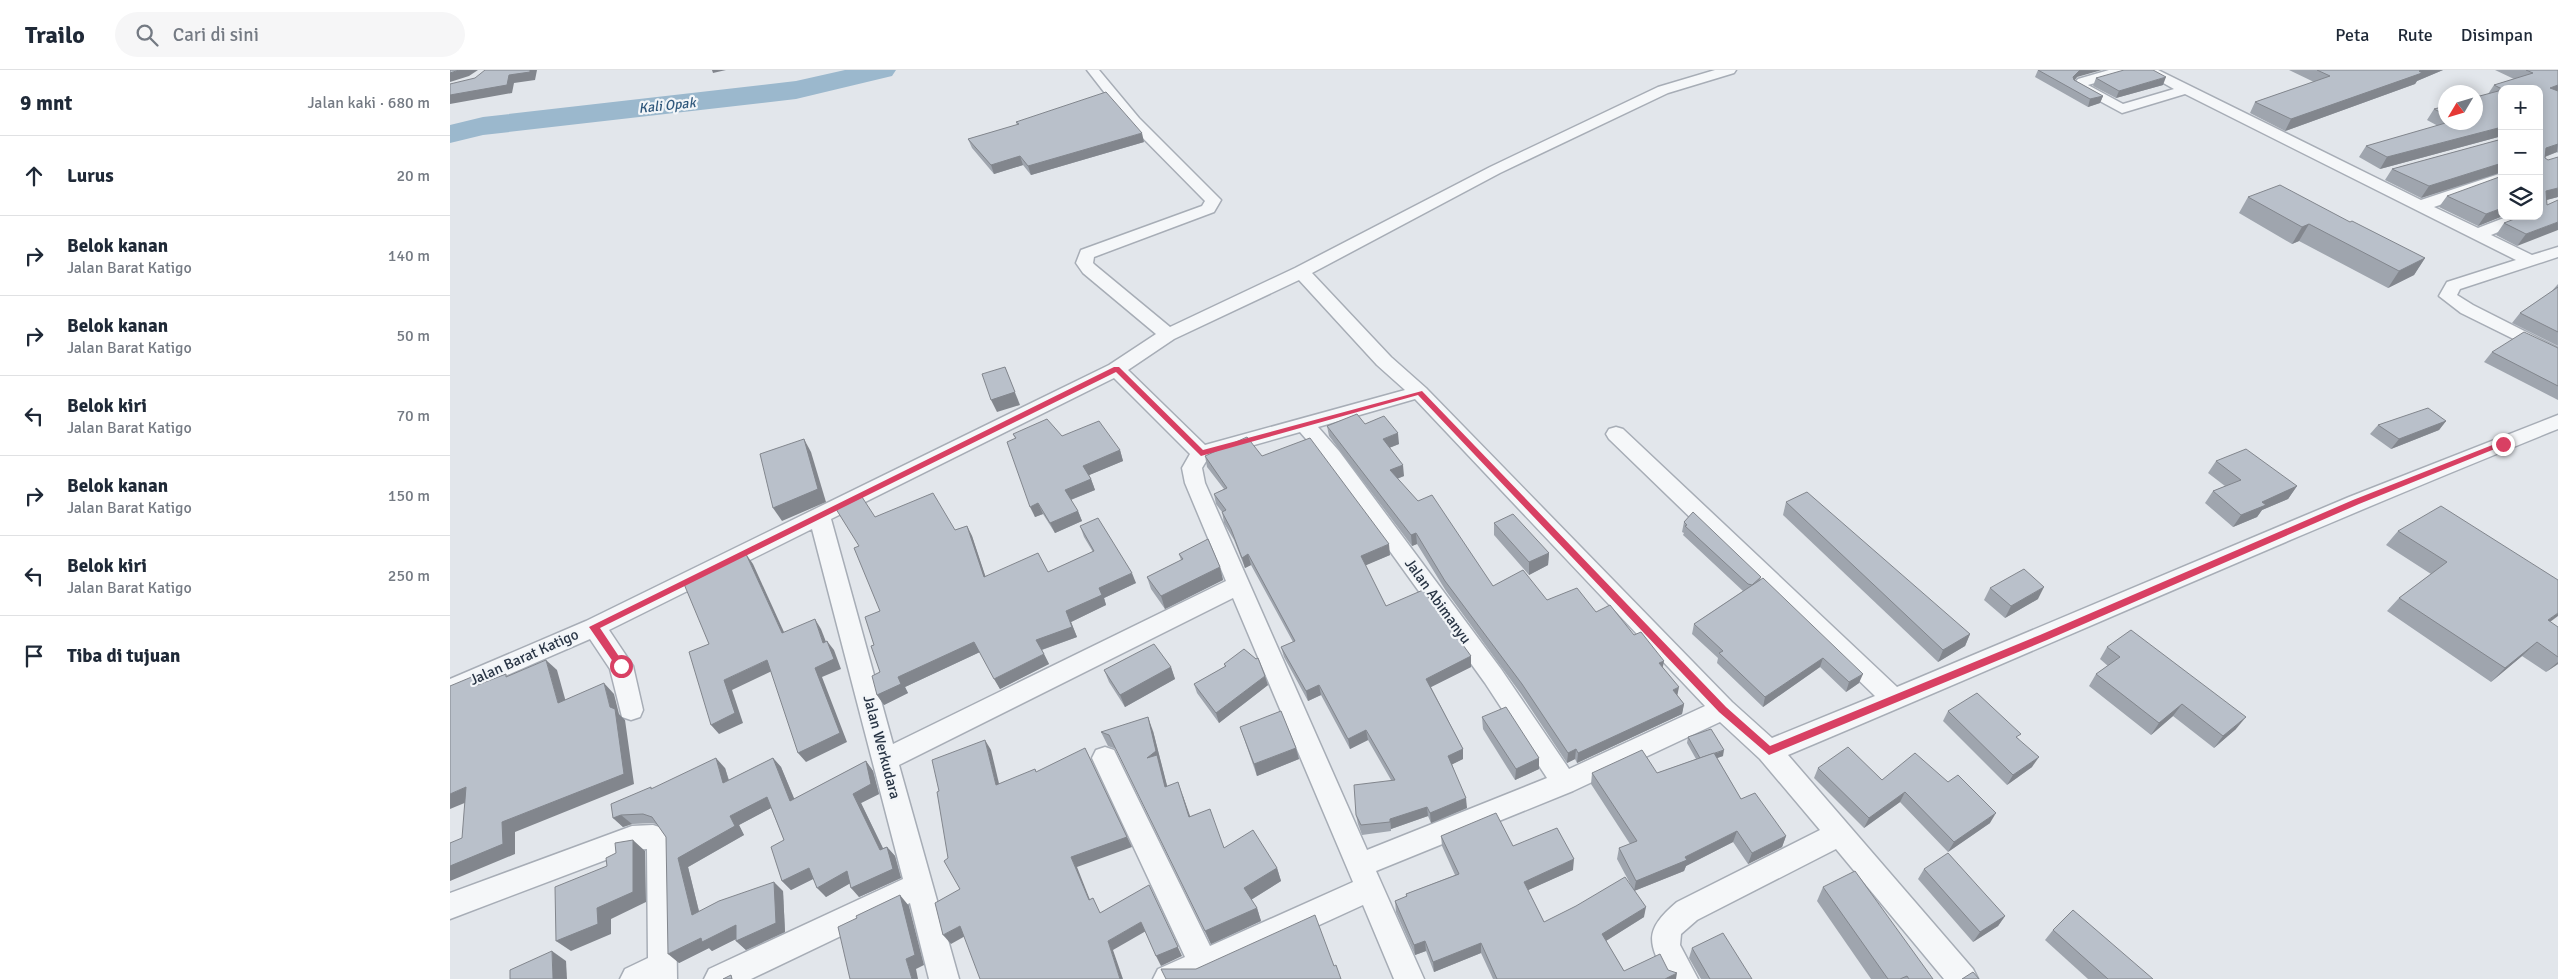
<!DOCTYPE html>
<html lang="id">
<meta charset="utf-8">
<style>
:root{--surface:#fff;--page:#f6f6f7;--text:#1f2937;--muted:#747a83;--line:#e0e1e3}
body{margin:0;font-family:Signika,sans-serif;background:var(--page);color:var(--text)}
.controls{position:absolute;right:15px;top:15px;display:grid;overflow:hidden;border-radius:10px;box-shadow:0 2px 12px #0003}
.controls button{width:45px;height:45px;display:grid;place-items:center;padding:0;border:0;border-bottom:1px solid var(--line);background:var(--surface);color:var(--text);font:25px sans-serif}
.compass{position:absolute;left:1988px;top:15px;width:45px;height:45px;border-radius:50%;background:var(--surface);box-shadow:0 2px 12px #0003;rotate:232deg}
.stop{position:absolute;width:15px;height:15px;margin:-11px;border:4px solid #d84063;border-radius:50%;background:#fff}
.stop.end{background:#d84063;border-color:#fff;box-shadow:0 1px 5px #0008}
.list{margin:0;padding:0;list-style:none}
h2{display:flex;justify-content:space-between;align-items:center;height:65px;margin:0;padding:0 20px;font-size:21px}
h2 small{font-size:16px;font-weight:400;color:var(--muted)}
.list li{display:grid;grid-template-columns:32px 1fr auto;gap:15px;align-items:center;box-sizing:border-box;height:80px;padding:0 20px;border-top:1px solid var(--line)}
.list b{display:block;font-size:19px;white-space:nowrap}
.list p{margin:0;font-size:16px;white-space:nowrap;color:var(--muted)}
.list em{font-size:16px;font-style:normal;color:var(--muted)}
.icon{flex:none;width:28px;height:28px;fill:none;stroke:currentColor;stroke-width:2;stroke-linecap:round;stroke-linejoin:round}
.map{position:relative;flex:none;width:2108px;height:909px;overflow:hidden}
header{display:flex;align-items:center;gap:30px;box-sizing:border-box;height:70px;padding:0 25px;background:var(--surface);border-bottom:1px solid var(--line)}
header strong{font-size:24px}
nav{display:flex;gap:28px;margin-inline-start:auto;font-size:18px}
.search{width:350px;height:45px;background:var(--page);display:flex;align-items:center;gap:12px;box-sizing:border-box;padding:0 18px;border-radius:28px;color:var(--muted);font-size:19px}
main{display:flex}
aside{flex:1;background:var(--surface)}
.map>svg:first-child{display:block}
</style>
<header>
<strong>Trailo</strong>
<div class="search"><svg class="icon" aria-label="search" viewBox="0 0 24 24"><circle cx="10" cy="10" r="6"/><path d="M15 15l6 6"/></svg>Cari di sini</div>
<nav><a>Peta</a><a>Rute</a><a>Disimpan</a></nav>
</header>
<main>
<aside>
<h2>9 mnt<small>Jalan kaki · 680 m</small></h2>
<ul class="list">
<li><svg class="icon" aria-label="ahead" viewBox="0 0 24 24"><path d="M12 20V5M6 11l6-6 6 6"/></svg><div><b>Lurus</b></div><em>20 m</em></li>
<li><svg class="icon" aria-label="right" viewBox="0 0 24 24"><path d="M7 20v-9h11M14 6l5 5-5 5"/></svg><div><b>Belok kanan</b><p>Jalan Barat Katigo</p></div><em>140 m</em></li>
<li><svg class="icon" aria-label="right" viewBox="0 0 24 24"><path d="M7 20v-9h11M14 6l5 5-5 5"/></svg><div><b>Belok kanan</b><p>Jalan Barat Katigo</p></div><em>50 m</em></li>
<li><svg class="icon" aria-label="left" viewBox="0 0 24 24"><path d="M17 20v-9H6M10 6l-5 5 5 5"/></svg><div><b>Belok kiri</b><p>Jalan Barat Katigo</p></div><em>70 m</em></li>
<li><svg class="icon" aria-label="right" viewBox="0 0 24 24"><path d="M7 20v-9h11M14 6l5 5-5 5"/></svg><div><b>Belok kanan</b><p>Jalan Barat Katigo</p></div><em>150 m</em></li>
<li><svg class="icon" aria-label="left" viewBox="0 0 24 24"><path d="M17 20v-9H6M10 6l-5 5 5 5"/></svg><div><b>Belok kiri</b><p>Jalan Barat Katigo</p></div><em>250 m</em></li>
<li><svg class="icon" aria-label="arrive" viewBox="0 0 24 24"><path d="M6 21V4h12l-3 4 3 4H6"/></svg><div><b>Tiba di tujuan</b></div></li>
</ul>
</aside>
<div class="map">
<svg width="2108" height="909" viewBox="0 0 2108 909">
<rect width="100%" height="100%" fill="#e2e6eb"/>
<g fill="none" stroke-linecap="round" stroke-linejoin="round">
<polygon fill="#9bb8cd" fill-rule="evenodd" points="395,0 446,0 442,6 346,29 33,65 0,73 0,55 33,47 346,11"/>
<defs>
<g id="street">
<path d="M637 0H649L689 48 771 130 764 142 644 187 643 193 645 195 720 257 845 198 1040 97 1208 17 1265 0H1286L1284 3 1218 23 1050 103 862 203 941 287 976 318 1282 632 1322 668 1425 626 1159 369 1156 364 1159 359 1166 357 1173 359 1447 617 1899 427 2108 345V359C1849 463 1595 577 1338 685L1523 899 1528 909H1494L1386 779 1247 850 1231 864 1230 875 1248 909H1217C1198 872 1193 861 1227 832L1370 760 1310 689 1270 652 1123 721 926 801 974 909H944L913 835 751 909H703L708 899 735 887 642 688 646 680 655 677 664 680 760 876 903 812 783 528 449 695 509 909H479L460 833 301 909H254L259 899 453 809 362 459 159 560 183 596 193 640 190 647 181 650 172 647 160 599 140 569 0 630V609L136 551 659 295 706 264 633 203 626 193 631 180 752 136 755 131 679 54ZM849 210 927 295 955 320 755 375 678 300 724 269ZM664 308 740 384 732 398 735 413 776 511 443 674 381 449ZM965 329 1255 636 1119 699 1051 599 889 381 868 357ZM850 362 875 391 1035 613 1097 708 917 780 755 413 752 398 758 388Z"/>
<polygon points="1659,0 1681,0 1679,3 1638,15 1673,34 1724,19 1690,0 1708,0 1971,130 2052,103 2052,113 1984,137 2028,158 2059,146 2082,146 2080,149 2041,165 2082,185 2108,177 2108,187 2010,219 2007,225 2023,235 2108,278 2108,291 2011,243 1989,226 1997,212 2066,190 1735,24 1672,43 1622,16 1628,9"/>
<polygon points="203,755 212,758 225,777 227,909 170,909 175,899 198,888 197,779 182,780 0,849 0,823 182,756"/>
</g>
</defs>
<use href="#street" stroke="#a7adb6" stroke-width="3"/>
<use href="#street" fill="#f5f7f9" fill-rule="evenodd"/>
</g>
<g fill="#9fa5ae">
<polygon points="1588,0 1627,7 1624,10 1653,26 1650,33 1638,37 1585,7"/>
<polygon points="1839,0 1993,0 1967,11 1965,14 1835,61 1800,43 1805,32 1864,12"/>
<polygon points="2045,0 2108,0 2108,83 2107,82 2095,87 2095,88 2108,127 2096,130 2097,135 2108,130 2067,176 2046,165 2054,153 2089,146 2089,19 2052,19 2052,66 1930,99 1909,87 1916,76 1988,56 1977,50 1984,39 1996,36 1996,52 2026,52 2038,24 2044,15 2064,9"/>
<polygon points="1646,8 1713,15 1666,28 1643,16"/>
<polygon points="566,52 694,72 581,105 573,95 544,104 522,78 518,69 567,55"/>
<polygon points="2052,69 2052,102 1971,128 1935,110 1942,99"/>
<polygon points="1997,126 2052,146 2053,146 2028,156 1989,137"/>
<polygon points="1798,127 1900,152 1975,188 1964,205 1938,218 1849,171 1842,174 1789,143"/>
<polygon points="2108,214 2108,276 2062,253 2070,243 2101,222"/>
<polygon points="2108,278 2108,330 2034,292 2042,282"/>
<polygon points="1996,351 1989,360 1941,379 1920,364 1928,355"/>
<polygon points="877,356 949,374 939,378 954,406 947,409 1043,516 1146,542 1184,565 1212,597 1227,625 1234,634 1232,644 1127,693 1125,689 1117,693 1071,624 996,521 967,474 962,476 879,366"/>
<polygon points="563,364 612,366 670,380 673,391 639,405 641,409 645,420 621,430 628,441 632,451 605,463 593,444 585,447 565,368"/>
<polygon points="755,386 812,386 940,485 915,495 936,536 1021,586 1021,597 981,617 1013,679 1013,689 1002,694 1017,738 981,753 978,746 941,759 941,761 912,765 908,754 906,745 941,710 918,670 900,679 871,625 858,631 834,587 831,577 843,572 801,495 795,498 784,470 774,453 772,442 766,434 764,424 774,419 757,397"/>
<polygon points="1766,391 1847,416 1838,429 1812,440 1807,447 1783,457 1755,433 1763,421 1775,416 1758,403"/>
<polygon points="1336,432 1520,564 1515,576 1488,592 1333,445"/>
<polygon points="425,447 505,460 517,456 522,466 535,506 598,502 643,482 634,467 630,456 686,513 654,528 656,535 621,552 627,567 592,580 599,594 550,619 530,582 455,617 458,623 434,635 427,625 430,602 424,575 430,541 409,476"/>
<polygon points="1234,452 1311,507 1310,510 1409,613 1396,622 1370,597 1313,637 1267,593 1268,588 1242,564 1244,554 1293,521 1233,465 1234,463 1232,462"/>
<polygon points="1044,453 1099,483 1098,495 1079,505 1044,465"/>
<polygon points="1948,461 2108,557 2108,594 2096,602 2072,586 2041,612 1937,541 1949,528 1981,504 1936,475"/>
<polygon points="729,484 770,497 773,510 715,539 701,519 697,507 731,490"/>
<polygon points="1540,518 1588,529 1555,548 1534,530"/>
<polygon points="1657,577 1786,659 1764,678 1723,646 1701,665 1639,616 1646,604 1658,596 1650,589"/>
<polygon points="774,594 818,615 769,653 747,623 744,614 775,597"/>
<polygon points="721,597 725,609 675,637 659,612 654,600"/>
<polygon points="1498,641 1568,668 1582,697 1557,715 1493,651"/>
<polygon points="1032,647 1089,699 1065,710 1033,659"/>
<polygon points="790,657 846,678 849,689 807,706"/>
<polygon points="703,661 717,716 733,726 740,747 774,778 827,798 831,811 801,830 807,838 811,851 761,874 666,679 658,676 651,662"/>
<polygon points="1238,667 1273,686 1267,688 1291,729 1336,766 1332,777 1298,794 1283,772 1236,796 1234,801 1184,821 1194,847 1156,871 1174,901 1218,900 1226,909 1043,909 1031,883 984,902 976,881 965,885 946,842 945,831 956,827 956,824 1005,805 992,776 991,766 1063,776 1123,800 1078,820 1094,852 1183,819 1167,789 1169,778 1180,774 1141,714 1142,703 1207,703 1246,689 1237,673"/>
<polygon points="323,688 331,697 344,729 416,691 423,701 429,724 411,733 433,778 437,777 445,786 451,808 409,827 400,813 376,827 363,809 341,820 332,811 334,770 321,738 289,755 294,765 238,797 249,841 333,821 335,862 296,880 286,871 286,869 262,881 259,878 229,893 216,767 208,755 203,753 182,754 173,757 163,748 275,698 279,710"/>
<polygon points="1368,698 1432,710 1498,712 1540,753 1498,782 1450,732 1414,758 1364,708"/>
<polygon points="1474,799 1555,846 1548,856 1523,872 1468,809"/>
<polygon points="1373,817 1483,909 1421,909 1367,831"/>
<polygon points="1603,860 1703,909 1638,909 1595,870"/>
<polygon points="1242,878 1302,909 1251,909 1239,888"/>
</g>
<g fill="#82868d">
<polygon points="9,0 28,0 19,6 0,12 0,3"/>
<polygon points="80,0 87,0 85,10 64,13 62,23 0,34 0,25 59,5"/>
<polygon points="262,0 276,0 263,3"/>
<polygon points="1630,0 1652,0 1627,7 1621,15 1623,7"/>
<polygon points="1972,0 1993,0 1967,11 1965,14 1835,61 1841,49"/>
<polygon points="1716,7 1713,15 1666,28 1669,21"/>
<polygon points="2108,15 2108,23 2100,18"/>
<polygon points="1653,26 1650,33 1638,37 1640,29"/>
<polygon points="2052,57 2052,66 1930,99 1937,87"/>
<polygon points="692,63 694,72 581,105 578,96"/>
<polygon points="2108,74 2107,82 2089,89 2096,78"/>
<polygon points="570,86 573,95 544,104 541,95"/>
<polygon points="2052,93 2052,102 1971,128 1979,116"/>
<polygon points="2108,118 2108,127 2089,132 2096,121"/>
<polygon points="2052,138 2052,146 2053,146 2028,156 2036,144"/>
<polygon points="2108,152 2108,160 2067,176 2076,164"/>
<polygon points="1859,154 1849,171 1842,174 1852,157"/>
<polygon points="1975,188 1964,205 1938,218 1949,201"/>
<polygon points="555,297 570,335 547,342 541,330"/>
<polygon points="1996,351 1989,360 1941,379 1949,369"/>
<polygon points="948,363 949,374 934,380 933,369"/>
<polygon points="354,369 361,382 376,432 332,451 323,438"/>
<polygon points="670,380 673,391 637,406 633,396"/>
<polygon points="953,395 954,406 941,411 940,400"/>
<polygon points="641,409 645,420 620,430 615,420"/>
<polygon points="1847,416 1838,429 1812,440 1807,447 1783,457 1791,445 1812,432"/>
<polygon points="588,433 593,444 585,447 580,437"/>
<polygon points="628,441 632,451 605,463 600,453"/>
<polygon points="517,456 522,466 539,517 534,507"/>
<polygon points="966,463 967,474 962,476 961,465"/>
<polygon points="939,474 940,485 912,497 911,486"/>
<polygon points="1099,483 1098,495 1079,505 1079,492"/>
<polygon points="296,484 303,494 339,573 332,563"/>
<polygon points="798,484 801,495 795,498 792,488"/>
<polygon points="770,497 773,510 715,539 711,526"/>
<polygon points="682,503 686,513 654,528 656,535 621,552 627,567 591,580 586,570 616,541 649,518"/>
<polygon points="1594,517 1588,529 1555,548 1561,536"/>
<polygon points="2108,543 2108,546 2084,564 2098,550"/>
<polygon points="365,549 371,559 380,582 373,573"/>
<polygon points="1520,564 1515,576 1488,592 1493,580"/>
<polygon points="377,571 384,580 391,599 372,607 397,672 356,692 348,683 365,598"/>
<polygon points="524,572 530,582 455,617 458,623 434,635 427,625 448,607"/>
<polygon points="2087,572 2072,586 2041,612 2055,598"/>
<polygon points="594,584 599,594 550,619 544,609"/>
<polygon points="1021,586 1021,597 977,619 976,609"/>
<polygon points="1373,588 1370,597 1313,637 1315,627"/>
<polygon points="96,590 107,600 119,643 108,633"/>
<polygon points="317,590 324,600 282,620 293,653 269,664 261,655 274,610"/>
<polygon points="1214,591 1212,601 1209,593"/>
<polygon points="2108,592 2108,594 2096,602"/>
<polygon points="721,597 725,609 675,637 670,625"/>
<polygon points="1413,604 1409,613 1396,622 1399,612"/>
<polygon points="24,606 36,616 25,616"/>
<polygon points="815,606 818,615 769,653 766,643"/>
<polygon points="154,613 164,624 169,644 175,650 184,714 65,762 65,784 0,811 0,796 52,752 160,637"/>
<polygon points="869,615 871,625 858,631 856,621"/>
<polygon points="1229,617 1227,627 1223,620"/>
<polygon points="1234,634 1232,644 1127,693 1128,683"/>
<polygon points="1732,634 1723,646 1701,665 1709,653"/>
<polygon points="698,647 703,661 721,731 697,688"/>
<polygon points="1796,647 1786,659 1764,678 1773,666"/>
<polygon points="916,660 918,670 900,679 898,669"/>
<polygon points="535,670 541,680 552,726 546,715"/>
<polygon points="635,678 682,777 627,797 644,840 639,830 621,787"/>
<polygon points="846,678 849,689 807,706 804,694"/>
<polygon points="1013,679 1013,689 999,696 998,686"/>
<polygon points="1126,679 1125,689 1117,693 1118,683"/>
<polygon points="1274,680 1273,686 1250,694 1251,689"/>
<polygon points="1589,687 1582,697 1557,715 1563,705"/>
<polygon points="266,688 275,698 282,722 273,713"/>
<polygon points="323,688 331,697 349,740 340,731"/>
<polygon points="1089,688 1089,699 1065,710 1066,699"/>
<polygon points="416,691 423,701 429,724 411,733 438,789 430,780 403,724"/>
<polygon points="728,712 733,726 745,760 739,747"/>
<polygon points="16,717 29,727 0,739 0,724"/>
<polygon points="1455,722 1450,732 1414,758 1419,748"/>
<polygon points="317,727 325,736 289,755 294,765 238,797 252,854 242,845 228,788 280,746"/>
<polygon points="1016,728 1017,738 981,753 980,743"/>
<polygon points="977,737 978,746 941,759 940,749"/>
<polygon points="1546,743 1540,753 1498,782 1504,772"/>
<polygon points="171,745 182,754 173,757 163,748"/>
<polygon points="1287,761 1283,772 1236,796 1234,801 1184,821 1186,811"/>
<polygon points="1336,766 1332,777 1298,794 1302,783"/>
<polygon points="183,770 195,781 196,832 161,849 161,864 121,881 106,871 147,838"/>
<polygon points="437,777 445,786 451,808 409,827 401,818"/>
<polygon points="1124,789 1123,800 1074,822 1074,812"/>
<polygon points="359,798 367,807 341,820 332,811"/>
<polygon points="827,798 831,811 799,831 794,818"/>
<polygon points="397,801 406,810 376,827 367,818"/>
<polygon points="324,812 333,821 335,862 296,880 286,871"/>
<polygon points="699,815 732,886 711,896 706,886"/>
<polygon points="450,825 459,836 474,895 466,899 468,909 462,909 456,889"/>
<polygon points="1196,837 1194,847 1151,874 1152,864"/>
<polygon points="807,838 811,851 761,874 755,861"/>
<polygon points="1555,846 1548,856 1523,872 1530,862"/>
<polygon points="691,852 696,861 663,880 673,909 670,909 658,871"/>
<polygon points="286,855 296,864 262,881 259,878 229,893 218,884 251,868"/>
<polygon points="510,856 517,865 501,874 493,865"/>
<polygon points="975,871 976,881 965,885 964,875"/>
<polygon points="1031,873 1031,883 984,902 983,892"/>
<polygon points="102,881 116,891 117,909 103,909"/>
<polygon points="1227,903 1226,909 1215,909"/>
</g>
<g fill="#b9c0ca" stroke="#82868d">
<polygon points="0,0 9,0 0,3"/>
<polygon points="35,0 80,0 80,2 59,5 57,15 0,25 0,14 25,8"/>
<polygon points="1588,0 1630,0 1623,7 1624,10 1653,26 1640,29"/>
<polygon points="1674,0 1703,0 1716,7 1669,21 1646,8"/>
<polygon points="1867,0 1972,0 1969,1 1972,3 1841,49 1805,32 1880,6"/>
<polygon points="2076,0 2108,0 2108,15 2100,18 2108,21 2108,74 2096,78 2095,88 2098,90 2108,87 2108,118 2096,121 2097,135 2108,130 2108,152 2076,164 2054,153 2072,146 2089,146 2089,139 2092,133 2089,133 2089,19 2052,19 2044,15 2083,3"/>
<polygon points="2052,20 2052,57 1937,87 1916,76 1999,52 2026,52 2026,27"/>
<polygon points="656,22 692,63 578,96 570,86 541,95 518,69 569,54 566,52"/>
<polygon points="1996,36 1996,45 1984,39"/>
<polygon points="2052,69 2052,93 1979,116 1942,99"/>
<polygon points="2052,106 2052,138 2036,144 1997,126"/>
<polygon points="1830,115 1900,152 1902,151 1975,188 1949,201 1859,154 1852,157 1798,127"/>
<polygon points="2108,217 2108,262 2070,243"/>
<polygon points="2074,262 2108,278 2108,316 2042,282"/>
<polygon points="555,297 565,322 541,330 532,304"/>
<polygon points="1978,338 1996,351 1949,369 1928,355"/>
<polygon points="907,344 915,354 934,346 948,363 933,369 953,395 940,400 968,431 982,425 1043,516 1073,500 1097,530 1127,518 1146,542 1160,535 1184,565 1191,562 1214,591 1209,593 1229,617 1223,620 1234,634 1128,683 1126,679 1118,683 1072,614 995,511 966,463 961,465 877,356"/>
<polygon points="597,349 612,366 649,351 670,380 633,396 641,409 615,420 628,441 600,453 588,433 580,437 557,372 566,368 563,364"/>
<polygon points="797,367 812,386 860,368 939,474 911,486 936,536 973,520 1021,586 976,609 1013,679 998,686 1016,728 980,743 977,737 940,749 940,752 911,755 906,745 904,715 945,710 916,660 898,669 869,615 856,621 831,577 845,571 798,484 792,488 781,459 772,442 776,440 764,424 777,418 755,386"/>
<polygon points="354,369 368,419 323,438 310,384"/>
<polygon points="1796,379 1847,416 1812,432 1816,435 1791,445 1763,421 1791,410 1766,391"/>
<polygon points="1357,422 1520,564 1493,580 1336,432"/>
<polygon points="483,423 505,460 517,456 534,507 588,483 598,502 644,481 630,456 648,448 682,503 649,518 652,525 616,541 622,557 586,570 594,584 544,609 524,572 448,607 451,614 427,625 422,606 430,602 421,576 424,575 415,547 430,541 404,478 409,476 386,439 412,427 425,447"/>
<polygon points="1991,436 2108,510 2108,543 2098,550 2108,557 2108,587 2087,572 2055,598 1949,528 1997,492 1948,461"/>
<polygon points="1243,442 1311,507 1302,515 1298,514 1235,456 1237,455 1234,452"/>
<polygon points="1063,444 1099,483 1079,492 1044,453"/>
<polygon points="758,469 770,497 711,526 697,507 733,489 729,484"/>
<polygon points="296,484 332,563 365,549 373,573 377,571 384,589 365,598 390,663 348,683 317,590 274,610 285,643 261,655 239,582 259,574 234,514"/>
<polygon points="1574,499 1594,517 1561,536 1540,518"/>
<polygon points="1313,508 1413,604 1399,612 1373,588 1315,627 1269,583 1273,581 1244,554"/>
<polygon points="1681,560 1796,647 1773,666 1732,634 1709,653 1646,604 1670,587 1657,577"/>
<polygon points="704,574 721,597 670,625 654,600"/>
<polygon points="794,579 806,589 808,588 815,606 766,643 744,614 776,596 774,594"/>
<polygon points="96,590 108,633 154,613 160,637 165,639 174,704 52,752 53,774 0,796 0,773 12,768 16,717 0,724 0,616 24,606 25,616 56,604 56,607"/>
<polygon points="1527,623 1571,664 1566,667 1589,687 1563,705 1498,641"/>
<polygon points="1056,637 1089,688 1066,699 1032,647"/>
<polygon points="831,641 846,678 804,694 790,657"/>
<polygon points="698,647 706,681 697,688 707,685 715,717 728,712 739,747 760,739 774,778 803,760 827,798 794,818 807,838 755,861 659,665 651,662"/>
<polygon points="1261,659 1274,680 1250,688 1238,667"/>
<polygon points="535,670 546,715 585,699 586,702 635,678 677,767 621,787 639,830 643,828 650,843 699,815 728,877 706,886 691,852 658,871 670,909 530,909 510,856 493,865 485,833 510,819 494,791 498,788 487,722 489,721 482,690"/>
<polygon points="1398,677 1432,710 1465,683 1498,712 1508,705 1546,743 1504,772 1455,722 1419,748 1368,698"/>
<polygon points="1192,680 1207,703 1264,683 1291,729 1305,723 1336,766 1302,783 1287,761 1235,787 1237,790 1186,811 1169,778 1187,771 1142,703"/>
<polygon points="266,688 273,713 323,688 340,731 416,691 421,714 403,724 430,780 437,777 443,799 401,818 397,801 367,818 359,798 332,811 321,777 334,770 317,727 280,746 285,756 228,788 242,845 269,831 324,812 326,853 286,871 286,855 252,872 251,868 218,884 216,767 202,747 193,744 171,745 163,748 161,734 201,717 201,719"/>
<polygon points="1046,743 1063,776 1107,758 1124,789 1074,812 1094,852 1126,836 1175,807 1196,837 1152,864 1174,901 1210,884 1218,900 1227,903 1215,909 1047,909 1031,873 983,892 975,871 964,875 945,831 957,826 956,824 1009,804 991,766"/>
<polygon points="183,770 183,822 147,838 148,854 106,871 105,817 157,796 156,788 166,783 165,773"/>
<polygon points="1498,783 1555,846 1530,862 1474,799"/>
<polygon points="1405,801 1483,909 1459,909 1457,906 1450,909 1438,909 1373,817"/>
<polygon points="450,825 465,885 456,889 462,909 400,909 388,857 407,848 406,846"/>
<polygon points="1623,840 1703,909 1658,909 1603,860"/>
<polygon points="865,845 884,896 886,895 891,909 716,909 711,899 746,899"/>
<polygon points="1273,863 1302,909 1260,909 1242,878"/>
<polygon points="102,881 103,909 60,909 60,900"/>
<polygon points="1523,902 1529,909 1512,909"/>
<polygon points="281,905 282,909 273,909"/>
</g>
<polygon fill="#d84063" points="664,297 669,297 753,380 972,321 1276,637 1320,676 1590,565 1903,430 2050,372 2057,374 1909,434 1597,570 1319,685 1269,642 968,325 751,386 666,302 150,558 174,594 174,599 168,599 139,557"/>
<g text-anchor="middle" stroke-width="4.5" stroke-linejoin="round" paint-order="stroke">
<g font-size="14" font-style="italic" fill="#30587c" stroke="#f2f5f8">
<text transform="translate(217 35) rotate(-6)" y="5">Kali Opak</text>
</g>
<g font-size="15" fill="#293545" stroke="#f2f5f8">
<text transform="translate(988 531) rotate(54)" y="5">Jalan Abimanyu</text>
<text transform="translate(74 587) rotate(-24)" y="5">Jalan Barat Katigo</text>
<text transform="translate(432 677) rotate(75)" y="5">Jalan Werkudara</text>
</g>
</g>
</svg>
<div class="controls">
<button>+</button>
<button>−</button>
<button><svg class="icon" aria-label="layers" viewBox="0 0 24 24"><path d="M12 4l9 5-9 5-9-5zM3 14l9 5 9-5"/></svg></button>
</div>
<svg class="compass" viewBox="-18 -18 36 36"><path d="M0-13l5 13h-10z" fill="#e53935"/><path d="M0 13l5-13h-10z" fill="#747a83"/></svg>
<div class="stop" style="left:171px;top:596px"></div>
<div class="stop end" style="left:2053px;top:374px"></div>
</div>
</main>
